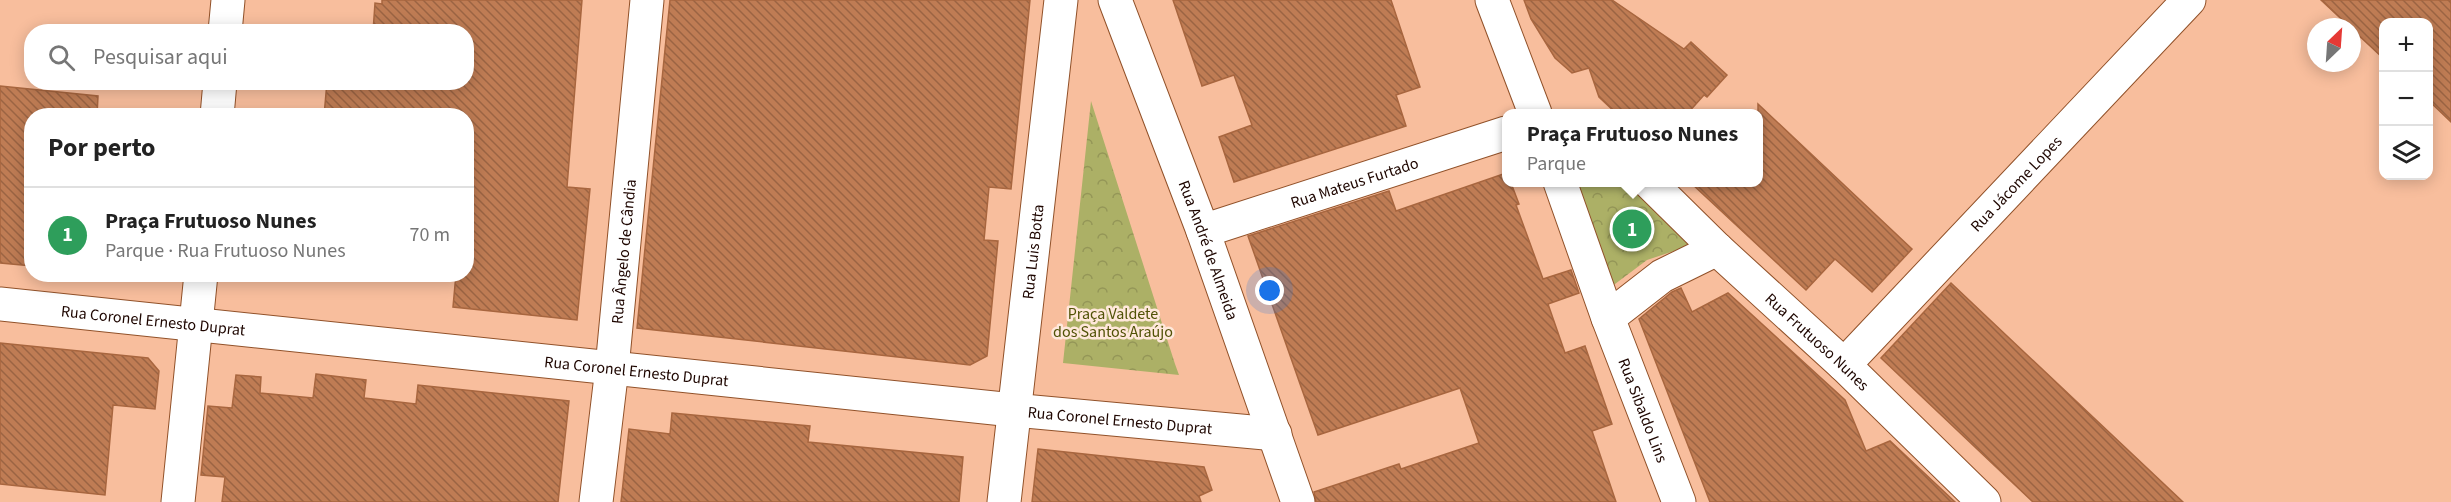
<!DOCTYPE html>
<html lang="pt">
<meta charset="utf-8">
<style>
:root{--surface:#fff;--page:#f6f6f6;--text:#222;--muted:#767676;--line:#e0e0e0;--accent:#336b85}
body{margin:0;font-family:"Source Sans 3",sans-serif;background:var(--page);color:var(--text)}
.controls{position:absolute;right:18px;top:18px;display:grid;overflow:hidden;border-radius:12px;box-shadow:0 3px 15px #0003}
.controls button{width:54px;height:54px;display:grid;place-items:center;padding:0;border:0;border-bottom:2px solid var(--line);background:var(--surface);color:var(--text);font:30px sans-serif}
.compass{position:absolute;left:2307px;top:18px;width:54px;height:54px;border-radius:50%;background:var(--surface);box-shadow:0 3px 15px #0003;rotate:25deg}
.you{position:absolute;left:1270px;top:291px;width:21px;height:21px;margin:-15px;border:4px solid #fff;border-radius:50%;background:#1a73e8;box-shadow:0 0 0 9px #1a73e833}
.badge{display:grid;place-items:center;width:39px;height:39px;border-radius:50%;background:var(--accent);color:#fff;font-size:20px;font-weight:700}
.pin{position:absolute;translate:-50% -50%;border:3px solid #fff;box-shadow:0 2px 6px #0006}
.popup{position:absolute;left:1502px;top:109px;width:261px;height:78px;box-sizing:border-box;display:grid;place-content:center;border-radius:12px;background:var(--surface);filter:drop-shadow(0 2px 4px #0005);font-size:20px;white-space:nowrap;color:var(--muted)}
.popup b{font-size:22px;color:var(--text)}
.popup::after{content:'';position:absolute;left:50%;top:100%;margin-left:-12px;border:12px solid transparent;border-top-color:var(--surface)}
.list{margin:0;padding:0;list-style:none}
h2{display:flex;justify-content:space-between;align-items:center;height:78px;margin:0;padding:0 24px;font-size:26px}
h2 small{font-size:20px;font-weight:400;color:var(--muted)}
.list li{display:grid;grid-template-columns:39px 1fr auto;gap:18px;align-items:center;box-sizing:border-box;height:96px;padding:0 24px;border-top:2px solid var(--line)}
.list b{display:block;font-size:22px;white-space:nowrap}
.list p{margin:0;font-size:20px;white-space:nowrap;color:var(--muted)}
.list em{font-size:20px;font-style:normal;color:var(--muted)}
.icon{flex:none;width:33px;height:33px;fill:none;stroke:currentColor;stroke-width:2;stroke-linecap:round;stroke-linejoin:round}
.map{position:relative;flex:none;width:2451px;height:502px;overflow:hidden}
.search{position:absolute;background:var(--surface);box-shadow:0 3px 15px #0003;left:24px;top:24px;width:450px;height:66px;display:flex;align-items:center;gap:15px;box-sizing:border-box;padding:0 21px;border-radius:24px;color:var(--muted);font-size:22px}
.panel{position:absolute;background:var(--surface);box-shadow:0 3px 15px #0003;left:24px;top:108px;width:450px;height:174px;border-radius:24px}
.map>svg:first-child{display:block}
</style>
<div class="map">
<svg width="2451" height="502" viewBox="0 0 2451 502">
<defs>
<pattern id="park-crowns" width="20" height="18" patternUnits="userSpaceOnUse" patternTransform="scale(1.5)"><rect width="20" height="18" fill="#acb066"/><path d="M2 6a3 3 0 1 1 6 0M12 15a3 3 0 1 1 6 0" fill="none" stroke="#949657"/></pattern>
<pattern id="building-back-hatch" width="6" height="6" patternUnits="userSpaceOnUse" patternTransform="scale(1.5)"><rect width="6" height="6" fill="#bf7c54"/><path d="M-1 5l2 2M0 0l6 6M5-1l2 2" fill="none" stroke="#9b6443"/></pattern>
</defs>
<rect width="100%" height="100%" fill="#f8be9d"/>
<g fill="url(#park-crowns)">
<polygon points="1091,101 1175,364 1179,375 1063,363"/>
<polygon points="1573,183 1621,183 1641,196 1695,244 1647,260 1607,290"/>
</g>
<g fill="url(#building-back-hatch)" stroke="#a8663f" stroke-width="1.5">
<polygon points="382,0 582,0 567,187 590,189 577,320 453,307 456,274 466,274 466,116 324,116 327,82 466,82 466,32 373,32 375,3 382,4"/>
<polygon points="670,0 1030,0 1011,189 989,187 984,240 998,241 987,356 970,365 637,328"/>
<polygon points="1173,0 1391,0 1420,87 1396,95 1406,126 1234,182 1219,137 1252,125 1234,75 1202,86"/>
<polygon points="1524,0 1612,0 1684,49 1691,42 1727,75 1707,97 1704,95 1687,114 1617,114 1599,97 1589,68 1572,73 1555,58 1531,19"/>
<polygon points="2321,0 2451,0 2451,122 2428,100 2428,22 2384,22 2384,59"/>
<polygon points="0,86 98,96 97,116 32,116 32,266 0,263"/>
<polygon points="1758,104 1912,249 1872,292 1835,259 1806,290 1691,183 1758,183"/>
<polygon points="1506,173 1506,183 1511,183 1519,204 1516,205 1543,279 1571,270 1579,293 1548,304 1565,353 1585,346 1612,424 1592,431 1616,502 1316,502 1314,492 1399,464 1401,469 1479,443 1460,388 1318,435 1248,236 1389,191 1396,211"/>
<polygon points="1951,283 1989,319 2183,502 2033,502 1881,358"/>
<polygon points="1681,288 1692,312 1728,293 1845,400 1866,451 1890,441 1955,502 1710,502 1639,319 1672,292"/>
<polygon points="0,343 148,358 159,371 155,409 113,405 105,495 0,484"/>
<polygon points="316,374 366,380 364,398 416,404 418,385 569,401 558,502 222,502 225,477 201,475 208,406 232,408 236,375 261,377 260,393 313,398"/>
<polygon points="672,413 810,426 808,442 963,457 959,502 621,502 629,429 670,434"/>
<polygon points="1038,449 1204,467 1212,490 1199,496 1201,502 1032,502"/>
</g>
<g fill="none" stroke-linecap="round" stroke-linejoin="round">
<defs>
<g id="minor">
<polyline points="1492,0 1535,113"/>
<polyline points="225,32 228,0"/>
<polyline points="217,116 220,82"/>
<path id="s1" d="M1560 182 1608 318 1679 502"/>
<path id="s2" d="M1649 182 1717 249 1844 365 1984 502"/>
<path id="s3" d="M1203 231 1506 133"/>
<path id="s4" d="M0 304 1013 410 1275 434"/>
<polyline points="1608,318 1662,276 1717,249"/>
<path id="s5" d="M1844 365 2189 0"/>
<polyline points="178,502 201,274"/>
<path id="s6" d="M596 502 612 368 647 0"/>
<path id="s7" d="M1004 502 1061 0"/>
</g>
<g id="major">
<path id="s8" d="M1115 0 1203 231 1298 502"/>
</g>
</defs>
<use href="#minor" stroke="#915129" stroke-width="35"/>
<use href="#major" stroke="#915129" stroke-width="35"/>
<use href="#minor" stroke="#fff" stroke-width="33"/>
<use href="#major" stroke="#fff" stroke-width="33"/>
</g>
<g text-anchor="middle" stroke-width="5" stroke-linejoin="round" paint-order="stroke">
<g font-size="16" fill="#1e0600" stroke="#ffe8db">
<text dy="6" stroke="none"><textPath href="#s3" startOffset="159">Rua Mateus Furtado</textPath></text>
<text dy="6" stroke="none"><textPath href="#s5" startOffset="250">Rua Jácome Lopes</textPath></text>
<text dy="6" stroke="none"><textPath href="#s8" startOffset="267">Rua André de Almeida</textPath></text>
<text dy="6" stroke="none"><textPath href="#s6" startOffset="252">Rua Ângelo de Cândia</textPath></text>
<text dy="6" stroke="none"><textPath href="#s7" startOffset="252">Rua Luis Botta</textPath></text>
<text dy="6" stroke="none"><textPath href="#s4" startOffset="154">Rua Coronel Ernesto Duprat</textPath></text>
<text dy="6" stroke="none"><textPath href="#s2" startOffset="232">Rua Frutuoso Nunes</textPath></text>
<text dy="6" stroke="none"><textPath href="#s4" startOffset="640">Rua Coronel Ernesto Duprat</textPath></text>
<text dy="6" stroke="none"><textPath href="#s1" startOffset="243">Rua Sibaldo Lins</textPath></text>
<text dy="6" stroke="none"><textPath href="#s4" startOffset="1126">Rua Coronel Ernesto Duprat</textPath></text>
</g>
<g font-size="16" fill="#515206" stroke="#ffe8db">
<text x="1113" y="319">Praça Valdete<tspan x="1113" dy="18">dos Santos Araújo</tspan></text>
</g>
</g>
</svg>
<div class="controls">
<button>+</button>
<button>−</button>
<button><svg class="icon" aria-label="layers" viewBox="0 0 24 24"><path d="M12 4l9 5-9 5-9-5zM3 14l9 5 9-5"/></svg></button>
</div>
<svg class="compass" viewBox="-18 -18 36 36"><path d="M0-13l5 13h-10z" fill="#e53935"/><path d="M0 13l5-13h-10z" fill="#767676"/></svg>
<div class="you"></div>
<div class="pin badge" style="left:1632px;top:229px;background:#2e9e5b">1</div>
<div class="popup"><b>Praça Frutuoso Nunes</b>Parque</div>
<div class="search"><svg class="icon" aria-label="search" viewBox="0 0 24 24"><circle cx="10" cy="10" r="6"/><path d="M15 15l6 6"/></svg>Pesquisar aqui</div>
<section class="panel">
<h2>Por perto<small></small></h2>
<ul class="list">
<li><span class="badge" style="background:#2e9e5b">1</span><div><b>Praça Frutuoso Nunes</b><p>Parque · Rua Frutuoso Nunes</p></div><em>70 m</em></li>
</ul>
</section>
</div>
